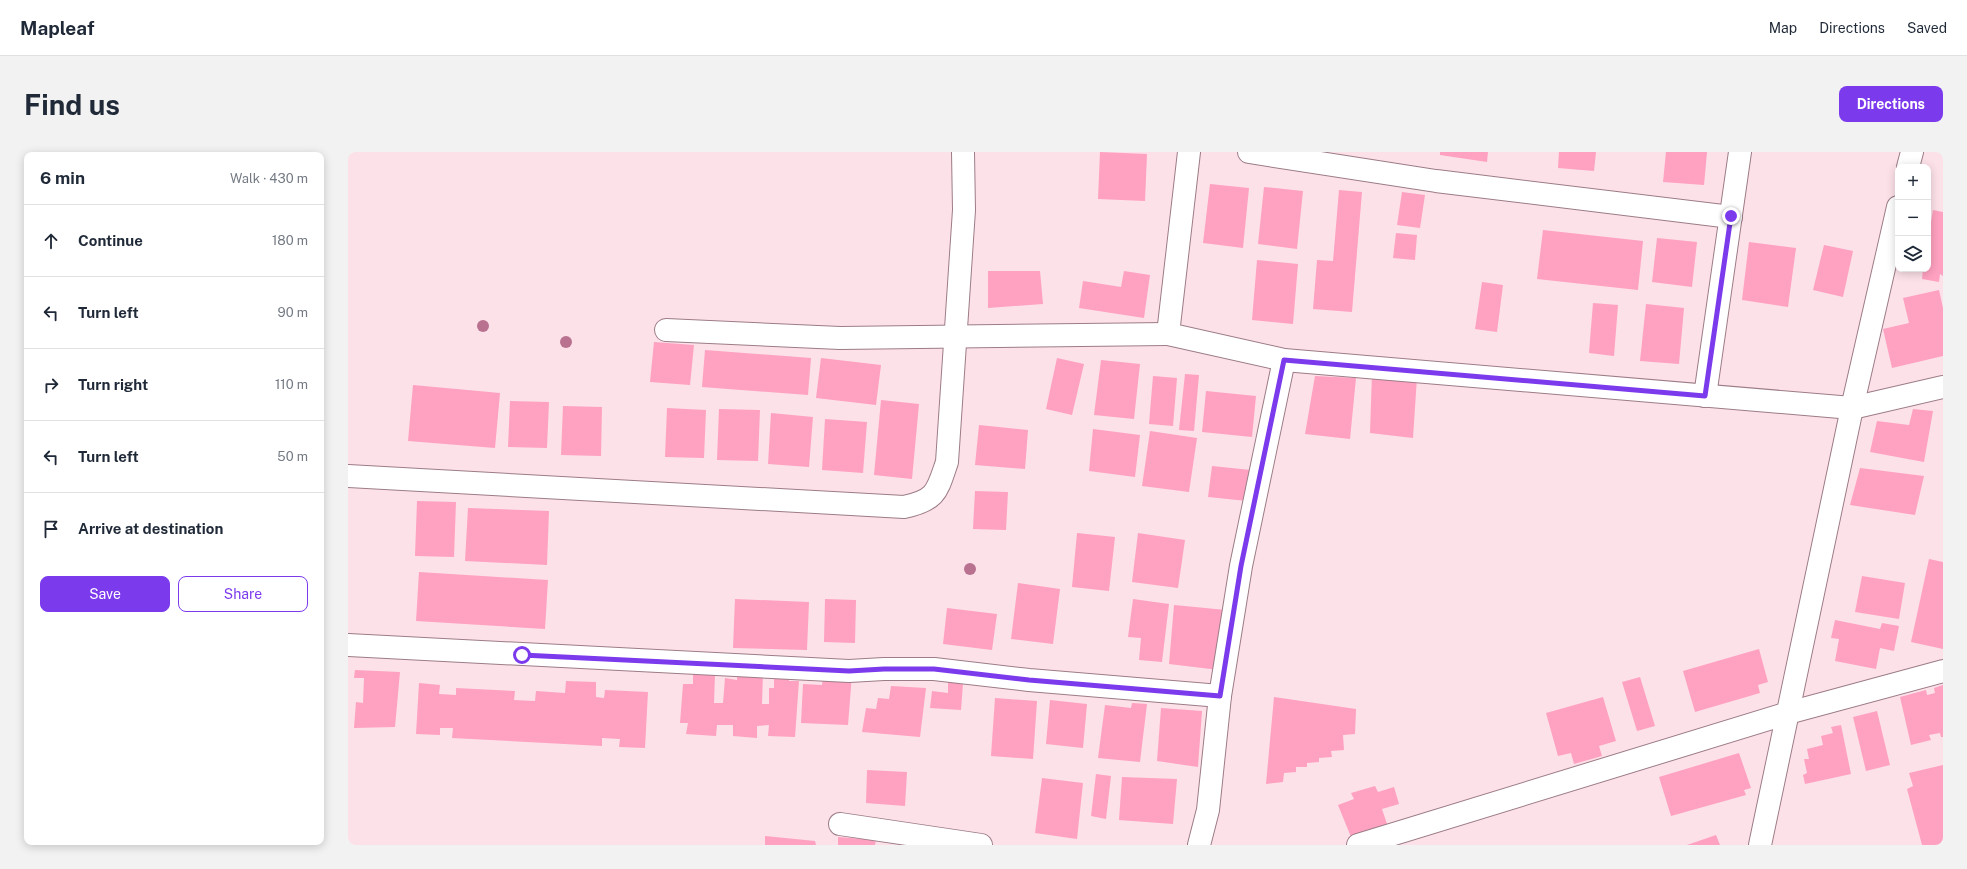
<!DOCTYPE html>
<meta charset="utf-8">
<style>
:root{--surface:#fff;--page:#f2f2f3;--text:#1f2937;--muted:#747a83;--line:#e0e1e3;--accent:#7c3aed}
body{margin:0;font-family:"Public Sans",sans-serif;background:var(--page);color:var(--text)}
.controls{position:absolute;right:12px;top:12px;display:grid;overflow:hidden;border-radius:8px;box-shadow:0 2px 10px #0003}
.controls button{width:36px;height:36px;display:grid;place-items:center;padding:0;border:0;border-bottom:1px solid var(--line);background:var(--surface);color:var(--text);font:20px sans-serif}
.stop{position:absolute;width:12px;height:12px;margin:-9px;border:3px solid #7c3aed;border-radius:50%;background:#fff}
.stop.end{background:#7c3aed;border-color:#fff;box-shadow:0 1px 4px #0008}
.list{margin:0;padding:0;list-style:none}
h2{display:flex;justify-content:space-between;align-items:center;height:52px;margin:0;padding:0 16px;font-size:17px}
h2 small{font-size:13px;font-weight:400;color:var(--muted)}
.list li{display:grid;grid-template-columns:26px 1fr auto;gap:12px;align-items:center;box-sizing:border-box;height:72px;padding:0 16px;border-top:1px solid var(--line)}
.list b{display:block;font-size:15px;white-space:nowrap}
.list em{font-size:13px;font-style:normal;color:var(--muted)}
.actions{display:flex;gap:8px;padding:12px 16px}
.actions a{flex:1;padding:9px 0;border:1px solid var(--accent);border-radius:8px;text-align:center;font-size:14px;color:var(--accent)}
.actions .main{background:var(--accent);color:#fff}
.icon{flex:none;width:22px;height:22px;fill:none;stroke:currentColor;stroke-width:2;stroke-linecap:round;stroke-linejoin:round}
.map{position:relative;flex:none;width:1595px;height:693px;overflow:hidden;border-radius:8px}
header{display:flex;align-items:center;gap:24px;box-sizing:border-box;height:56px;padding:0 20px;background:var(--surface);border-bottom:1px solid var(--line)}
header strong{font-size:19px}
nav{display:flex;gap:22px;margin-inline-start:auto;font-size:14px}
.intro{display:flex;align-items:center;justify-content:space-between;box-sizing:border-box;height:96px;padding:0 24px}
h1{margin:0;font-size:28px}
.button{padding:10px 18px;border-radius:8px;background:var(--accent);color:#fff;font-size:14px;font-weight:700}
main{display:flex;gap:24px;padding:0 24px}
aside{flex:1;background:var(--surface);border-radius:8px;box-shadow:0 2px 10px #0003}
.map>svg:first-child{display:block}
</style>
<header>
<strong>Mapleaf</strong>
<nav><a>Map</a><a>Directions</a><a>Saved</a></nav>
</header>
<div class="intro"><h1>Find us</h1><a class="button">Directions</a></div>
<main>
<aside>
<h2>6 min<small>Walk · 430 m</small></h2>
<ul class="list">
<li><svg class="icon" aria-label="ahead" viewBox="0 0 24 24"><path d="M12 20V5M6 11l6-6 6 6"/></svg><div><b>Continue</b></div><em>180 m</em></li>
<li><svg class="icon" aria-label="left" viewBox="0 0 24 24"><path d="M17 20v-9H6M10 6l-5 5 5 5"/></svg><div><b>Turn left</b></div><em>90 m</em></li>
<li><svg class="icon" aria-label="right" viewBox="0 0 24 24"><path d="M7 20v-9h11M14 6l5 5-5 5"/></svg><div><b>Turn right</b></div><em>110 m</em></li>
<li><svg class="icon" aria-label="left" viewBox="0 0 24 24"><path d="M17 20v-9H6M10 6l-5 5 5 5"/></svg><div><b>Turn left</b></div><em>50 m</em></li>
<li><svg class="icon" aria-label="arrive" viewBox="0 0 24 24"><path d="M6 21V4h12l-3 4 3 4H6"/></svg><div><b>Arrive at destination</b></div></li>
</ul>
<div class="actions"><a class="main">Save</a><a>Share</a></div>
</aside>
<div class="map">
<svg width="1595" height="693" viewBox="0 0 1595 693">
<rect width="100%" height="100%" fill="#fde1e9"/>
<g fill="#ffa1c0">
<polygon points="752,0 799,2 797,49 750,47"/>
<polygon points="1092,0 1140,0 1139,10 1092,3"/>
<polygon points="1211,0 1248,0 1246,19 1210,16"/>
<polygon points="1318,0 1359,0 1356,33 1315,30"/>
<polygon points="862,32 901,36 895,96 855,91"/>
<polygon points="916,35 955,39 949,97 910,92"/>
<polygon points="991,38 1014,40 1004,160 965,157 969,108 985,109"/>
<polygon points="1054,40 1077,43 1072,76 1049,73"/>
<polygon points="1585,58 1595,60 1595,124 1592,122 1591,130 1574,127 1575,117 1580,117 1580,88"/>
<polygon points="1195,78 1295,89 1290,138 1189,127"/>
<polygon points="1048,81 1069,83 1067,108 1045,106"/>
<polygon points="1309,86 1349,90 1344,135 1304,130"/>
<polygon points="1401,90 1448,96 1440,155 1394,148"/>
<polygon points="1476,93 1505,99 1495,145 1465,138"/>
<polygon points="909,108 950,112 945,172 904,168"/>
<polygon points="640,119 692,119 695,152 640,156"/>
<polygon points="776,119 802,123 796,166 731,156 735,129 773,135"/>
<polygon points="1134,130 1155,133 1149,180 1127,177"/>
<polygon points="1591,138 1595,156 1595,204 1544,216 1535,177 1561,171 1555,146"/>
<polygon points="1245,151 1270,153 1266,204 1241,201"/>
<polygon points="1298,152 1336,156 1331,212 1292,209"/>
<polygon points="306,190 346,193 342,233 302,230"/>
<polygon points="357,198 463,206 460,243 354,235"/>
<polygon points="473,206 533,213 528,253 468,246"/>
<polygon points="709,206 736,212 724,263 698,257"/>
<polygon points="753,208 792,212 786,267 746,263"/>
<polygon points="1024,221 1069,225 1065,286 1022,281"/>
<polygon points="837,222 851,223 846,279 831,278"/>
<polygon points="805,224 829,226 825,274 801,272"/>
<polygon points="967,224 1008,226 1002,287 957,282"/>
<polygon points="65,233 152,241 147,296 60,289"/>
<polygon points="858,239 908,244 904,285 854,280"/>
<polygon points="533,248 571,252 564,327 526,323"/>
<polygon points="162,249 201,250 199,296 160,295"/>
<polygon points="215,254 254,255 253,304 213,303"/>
<polygon points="319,256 358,258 356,306 317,305"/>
<polygon points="371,257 412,258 410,309 369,308"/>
<polygon points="1565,257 1585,259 1576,310 1522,300 1529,269 1561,273"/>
<polygon points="423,261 465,265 461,315 420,312"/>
<polygon points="477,267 519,270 515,321 474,318"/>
<polygon points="631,273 680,278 677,317 627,313"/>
<polygon points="745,277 792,283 787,325 741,319"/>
<polygon points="802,279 849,286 841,340 794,334"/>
<polygon points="864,314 903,318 899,349 860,345"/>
<polygon points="1512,316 1576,324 1567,363 1502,353"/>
<polygon points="627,339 660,340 658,378 625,377"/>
<polygon points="69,349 108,350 106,405 67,404"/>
<polygon points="120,356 201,359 199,413 117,409"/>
<polygon points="729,381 767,385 761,439 724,435"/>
<polygon points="790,381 837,388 830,436 784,430"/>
<polygon points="1581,407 1595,410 1595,497 1563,490"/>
<polygon points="71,420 200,428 197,477 68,469"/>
<polygon points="1514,424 1557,431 1551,467 1507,460"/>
<polygon points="670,431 712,437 705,492 663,487"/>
<polygon points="387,447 461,450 459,498 385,496"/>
<polygon points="477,447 508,448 507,491 476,490"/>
<polygon points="785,447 821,452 814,510 791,508 793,486 780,485"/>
<polygon points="826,453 878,458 871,518 821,512"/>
<polygon points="599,456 649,462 644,498 595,492"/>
<polygon points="1487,468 1532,477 1534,471 1551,474 1546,499 1532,496 1528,517 1487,509 1491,487 1483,486"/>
<polygon points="1411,497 1420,530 1410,533 1412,541 1347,560 1335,519"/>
<polygon points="7,518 52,520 47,575 6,576 8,550 15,551 16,526 6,526"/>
<polygon points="345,520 367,522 366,551 375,551 377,526 389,528 389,522 415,520 414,552 421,552 421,536 426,536 426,525 441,521 441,529 451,529 447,585 420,584 421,573 409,574 409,586 385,584 385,573 369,573 368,584 338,582 340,571 332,571 335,532 345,532"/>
<polygon points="476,520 504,522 500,573 453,571 455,532 474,533"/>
<polygon points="1292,525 1307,574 1289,579 1274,530"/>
<polygon points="218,529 248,530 248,545 256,546 257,538 300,540 297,596 271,595 272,587 254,586 254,594 104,586 105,576 92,576 92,583 68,582 71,531 92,533 91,542 108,543 108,536 167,539 166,548 187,549 188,539 217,541"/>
<polygon points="600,530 615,531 613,558 582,556 584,539 600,541"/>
<polygon points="1595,533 1595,585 1593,585 1592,581 1581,583 1583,588 1563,593 1552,545 1578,538 1579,543 1587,541 1586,536"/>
<polygon points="543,534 578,536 572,585 514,580 518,556 528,557 530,546 541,547"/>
<polygon points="926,545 1008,557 1007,582 995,583 996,598 983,599 984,605 971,606 971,610 959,611 959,615 948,615 948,620 936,621 935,630 918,632"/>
<polygon points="1255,545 1268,589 1251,594 1254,604 1226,612 1223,601 1210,604 1198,561"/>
<polygon points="647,546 689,549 685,607 643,604"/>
<polygon points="702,548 739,552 735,596 698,592"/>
<polygon points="784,551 799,552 792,610 750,606 757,553 783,556"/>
<polygon points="813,556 854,559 850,615 809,609"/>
<polygon points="1529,559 1542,613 1518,619 1505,565"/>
<polygon points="1493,573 1503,622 1457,632 1455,623 1459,621 1456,607 1461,607 1459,597 1475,593 1473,584 1485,581 1483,575"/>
<polygon points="1391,601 1403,636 1396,638 1398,643 1323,664 1311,625"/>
<polygon points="1595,613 1595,693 1574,693 1559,637 1565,634 1561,621"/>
<polygon points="519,618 559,620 557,654 518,651"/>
<polygon points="748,622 763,624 758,667 743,664"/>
<polygon points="774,625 829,627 825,672 771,668"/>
<polygon points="694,626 735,631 729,687 687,681"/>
<polygon points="1027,634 1030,640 1046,635 1051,652 1034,657 1039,672 1003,685 990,653 1006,647 1003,641"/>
<polygon points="1368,683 1372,693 1339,693"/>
<polygon points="417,684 467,689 468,693 417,693"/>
<polygon points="490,685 528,688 527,693 490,693"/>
</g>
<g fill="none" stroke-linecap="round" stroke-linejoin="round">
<defs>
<g id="street">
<polyline points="841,0 820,182 936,208 1504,256 1595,235"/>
<polyline points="901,0 1088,29 1383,65"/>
<polyline points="1560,15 1564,0"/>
<polyline points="318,178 492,186 820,182"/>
<polyline points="1357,244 1392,0"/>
<path d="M0 324 556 355C589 348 589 339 599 310L616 58 615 0"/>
<polyline points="0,493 501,519 536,517 586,517 681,528 872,544"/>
<polyline points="492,672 633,693"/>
<polyline points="851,693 860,658 872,544 893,414 936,208"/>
<polyline points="1010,693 1440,561 1595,519"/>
<polyline points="1412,693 1504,256 1550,55"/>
</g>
</defs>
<use href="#street" stroke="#9c7c86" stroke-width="24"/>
<use href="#street" stroke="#fff" stroke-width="22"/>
</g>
<g fill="#b97190">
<circle cx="135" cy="174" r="6"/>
<circle cx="218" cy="190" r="6"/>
<circle cx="622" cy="417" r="6"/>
</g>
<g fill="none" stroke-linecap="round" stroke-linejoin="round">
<polyline stroke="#7c3aed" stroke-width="5" points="174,503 501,519 536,517 586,517 681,528 872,544 893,414 936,208 1357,244 1383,64"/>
</g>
</svg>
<div class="controls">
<button>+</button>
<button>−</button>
<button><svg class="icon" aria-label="layers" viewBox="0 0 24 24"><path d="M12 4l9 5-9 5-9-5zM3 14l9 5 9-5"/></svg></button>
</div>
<div class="stop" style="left:174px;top:503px"></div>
<div class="stop end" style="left:1383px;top:64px"></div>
</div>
</main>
